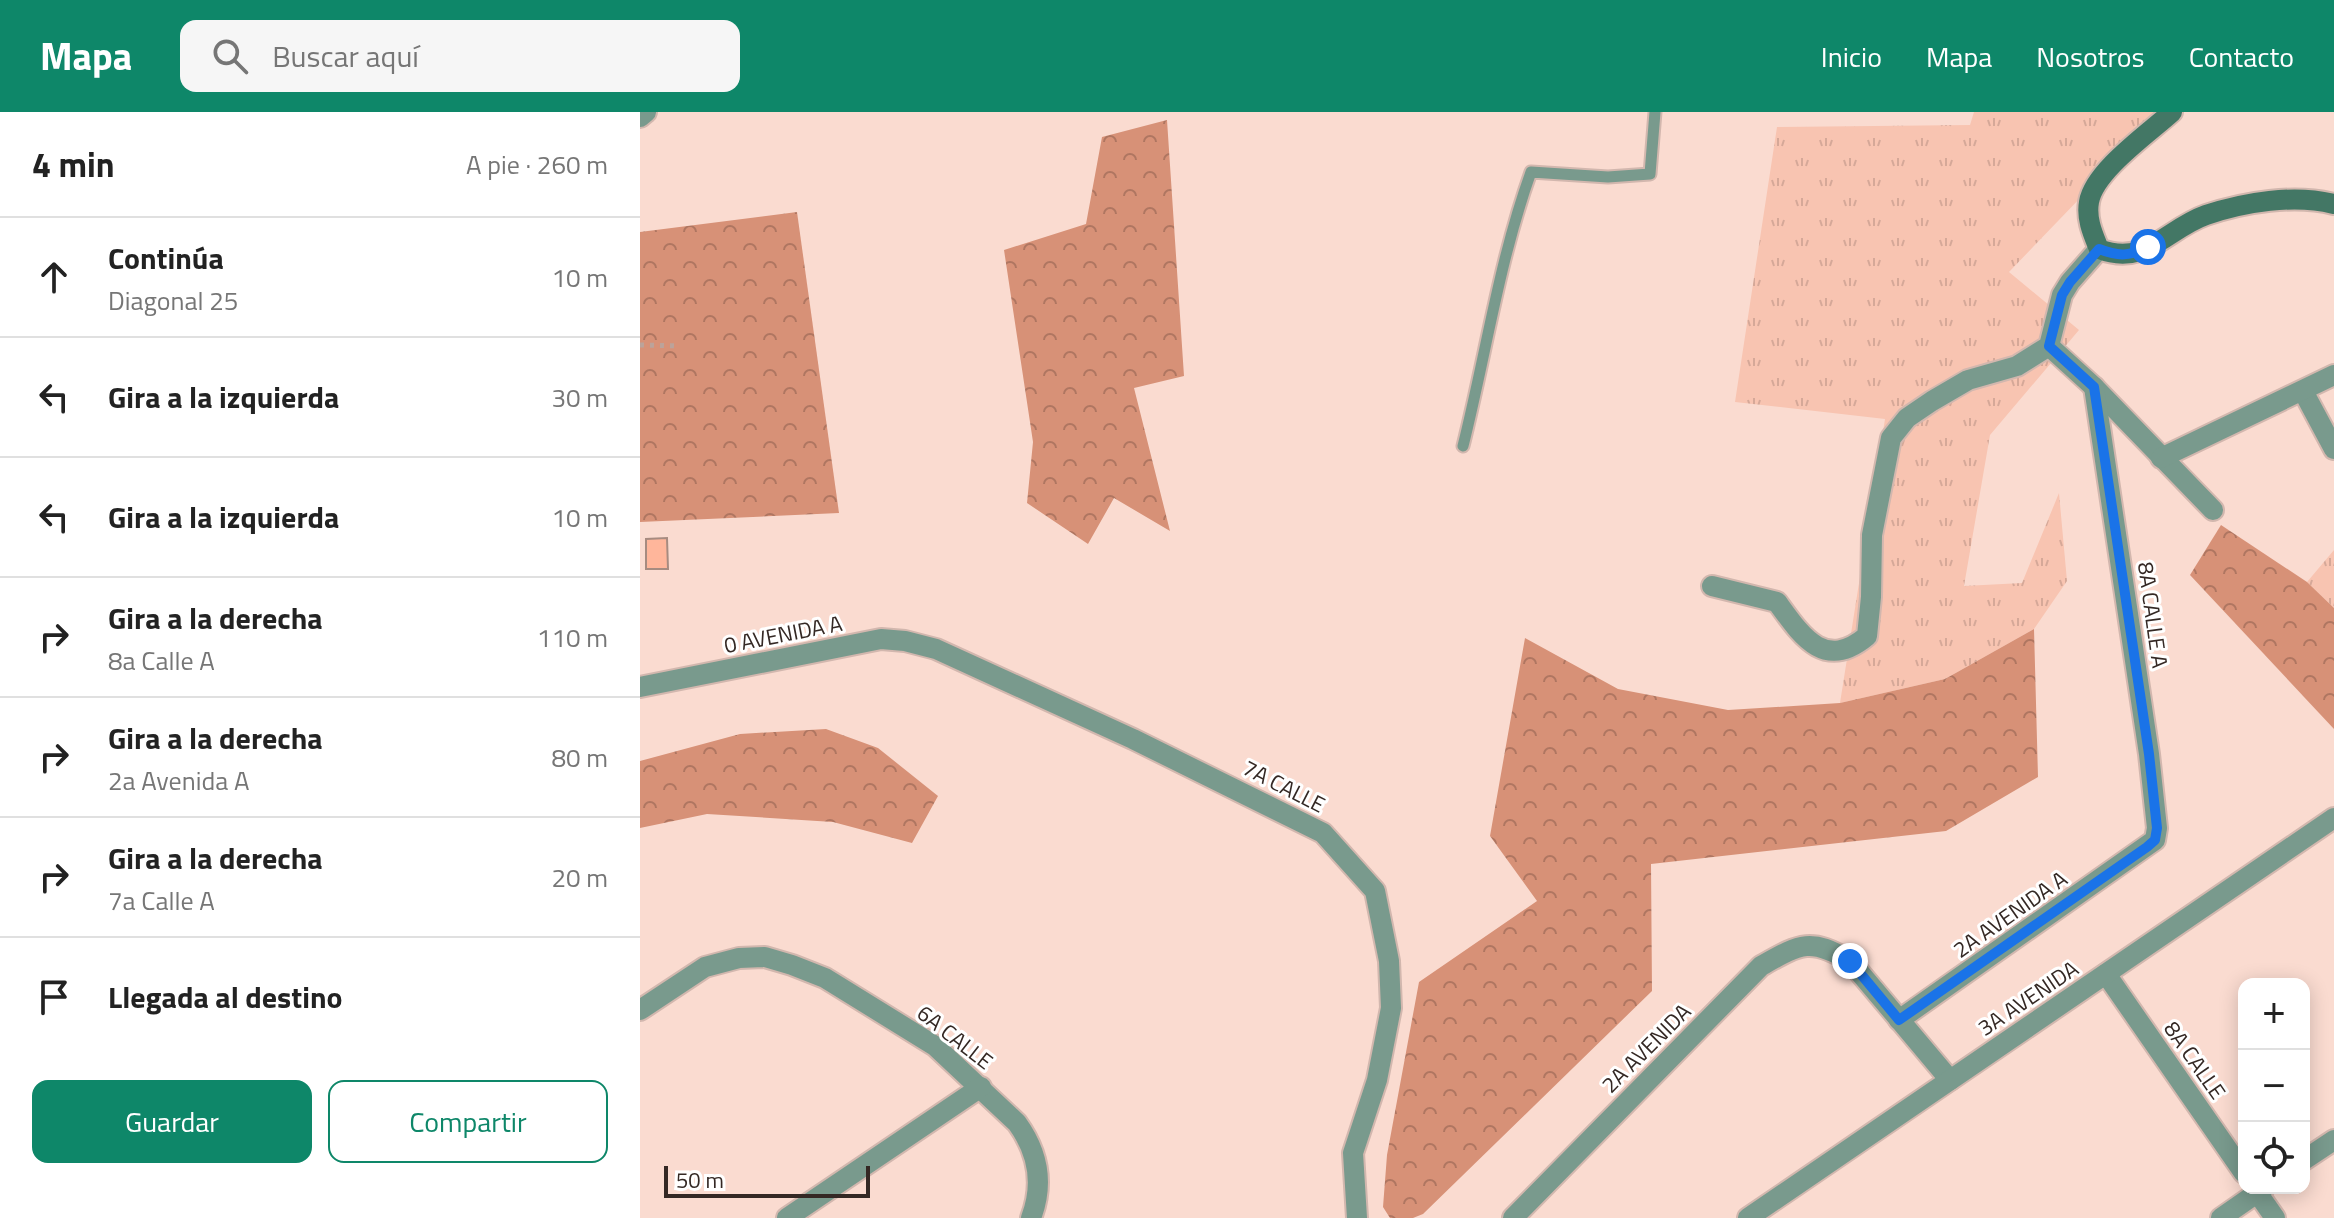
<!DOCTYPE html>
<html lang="es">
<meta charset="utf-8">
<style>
:root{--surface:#fff;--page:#f6f6f6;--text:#222;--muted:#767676;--line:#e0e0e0;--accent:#0e8769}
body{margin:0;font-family:"Titillium Web",sans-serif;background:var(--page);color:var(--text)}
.controls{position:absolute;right:24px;bottom:24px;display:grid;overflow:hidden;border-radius:16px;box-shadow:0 4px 20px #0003}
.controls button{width:72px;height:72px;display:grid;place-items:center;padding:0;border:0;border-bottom:2px solid var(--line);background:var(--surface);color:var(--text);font:40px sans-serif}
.scale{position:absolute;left:24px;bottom:20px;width:206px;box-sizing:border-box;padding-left:8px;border:4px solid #342824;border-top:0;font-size:22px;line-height:28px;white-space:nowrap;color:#342824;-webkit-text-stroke:6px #fff;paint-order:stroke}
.stop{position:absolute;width:24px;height:24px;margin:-18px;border:6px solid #1a73e8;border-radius:50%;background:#fff}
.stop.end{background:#1a73e8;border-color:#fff;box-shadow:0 2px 8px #0008}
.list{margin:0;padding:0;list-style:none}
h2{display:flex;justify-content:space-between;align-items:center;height:104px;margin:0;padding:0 32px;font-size:34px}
h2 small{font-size:26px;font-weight:400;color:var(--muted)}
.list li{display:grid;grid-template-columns:52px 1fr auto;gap:24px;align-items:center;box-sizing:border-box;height:120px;padding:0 32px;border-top:2px solid var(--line)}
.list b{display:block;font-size:30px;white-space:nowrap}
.list p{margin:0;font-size:26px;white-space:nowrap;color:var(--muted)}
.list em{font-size:26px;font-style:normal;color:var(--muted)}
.actions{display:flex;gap:16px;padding:24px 32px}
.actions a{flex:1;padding:18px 0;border:2px solid var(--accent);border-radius:16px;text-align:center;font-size:28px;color:var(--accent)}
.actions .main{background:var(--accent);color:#fff}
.icon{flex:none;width:44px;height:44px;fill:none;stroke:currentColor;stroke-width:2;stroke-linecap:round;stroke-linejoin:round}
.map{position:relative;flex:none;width:1694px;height:1106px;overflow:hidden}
header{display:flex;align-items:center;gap:48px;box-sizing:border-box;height:112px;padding:0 40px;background:var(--accent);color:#fff}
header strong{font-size:38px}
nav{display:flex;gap:44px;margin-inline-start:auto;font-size:28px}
.search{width:560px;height:72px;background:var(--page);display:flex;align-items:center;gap:20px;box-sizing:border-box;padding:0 28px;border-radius:16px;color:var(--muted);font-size:30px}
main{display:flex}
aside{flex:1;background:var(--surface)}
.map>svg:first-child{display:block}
</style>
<header>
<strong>Mapa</strong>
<div class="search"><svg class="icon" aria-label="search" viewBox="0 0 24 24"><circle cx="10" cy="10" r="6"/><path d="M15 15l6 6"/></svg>Buscar aquí</div>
<nav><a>Inicio</a><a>Mapa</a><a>Nosotros</a><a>Contacto</a></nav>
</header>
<main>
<aside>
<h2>4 min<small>A pie · 260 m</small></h2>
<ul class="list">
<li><svg class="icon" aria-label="ahead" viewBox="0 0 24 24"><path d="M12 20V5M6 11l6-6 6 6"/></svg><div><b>Continúa</b><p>Diagonal 25</p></div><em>10 m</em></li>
<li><svg class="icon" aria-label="left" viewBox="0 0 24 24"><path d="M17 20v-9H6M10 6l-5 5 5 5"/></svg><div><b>Gira a la izquierda</b></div><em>30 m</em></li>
<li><svg class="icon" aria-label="left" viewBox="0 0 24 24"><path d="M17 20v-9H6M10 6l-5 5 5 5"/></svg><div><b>Gira a la izquierda</b></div><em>10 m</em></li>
<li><svg class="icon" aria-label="right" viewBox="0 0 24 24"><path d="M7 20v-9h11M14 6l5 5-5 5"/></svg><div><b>Gira a la derecha</b><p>8a Calle A</p></div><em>110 m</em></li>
<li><svg class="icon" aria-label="right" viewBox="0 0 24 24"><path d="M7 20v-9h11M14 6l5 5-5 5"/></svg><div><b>Gira a la derecha</b><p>2a Avenida A</p></div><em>80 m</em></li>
<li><svg class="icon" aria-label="right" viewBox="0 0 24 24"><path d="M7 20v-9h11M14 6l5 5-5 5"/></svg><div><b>Gira a la derecha</b><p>7a Calle A</p></div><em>20 m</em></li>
<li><svg class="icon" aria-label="arrive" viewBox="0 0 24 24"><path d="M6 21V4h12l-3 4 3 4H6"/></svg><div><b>Llegada al destino</b></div></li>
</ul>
<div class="actions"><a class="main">Guardar</a><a>Compartir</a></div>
</aside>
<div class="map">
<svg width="1694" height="1106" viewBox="0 0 1694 1106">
<defs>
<pattern id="grass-tufts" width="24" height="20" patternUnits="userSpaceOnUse" patternTransform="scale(2)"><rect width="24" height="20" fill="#f8c4b1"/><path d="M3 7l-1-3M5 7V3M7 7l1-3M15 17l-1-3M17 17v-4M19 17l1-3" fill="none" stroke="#d5a898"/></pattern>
<pattern id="forest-crowns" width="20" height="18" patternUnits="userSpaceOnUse" patternTransform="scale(2)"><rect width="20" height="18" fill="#d79177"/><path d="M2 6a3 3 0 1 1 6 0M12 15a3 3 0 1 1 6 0" fill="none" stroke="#af7661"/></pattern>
</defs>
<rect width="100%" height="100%" fill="#fadbd0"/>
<g fill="url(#grass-tufts)">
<polygon points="1334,0 1523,0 1369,160 1439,218 1350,323 1324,474 1382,471 1419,381 1427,469 1394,517 1305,567 1200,591 1245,307 1095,290 1137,15 1330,13"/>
<polygon points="1694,438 1694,496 1667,470"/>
</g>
<g fill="url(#forest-crowns)">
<polygon points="527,8 544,264 494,276 530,419 474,386 448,432 387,391 393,330 364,138 446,112 462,25"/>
<polygon points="157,100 199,401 0,410 0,120"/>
<polygon points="1581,413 1667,470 1694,496 1694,617 1550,463"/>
<polygon points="1394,517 1398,665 1306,719 1011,752 1012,879 783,1102 773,1106 750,1106 743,1095 747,1043 779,870 897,789 850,724 885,526 978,577 1088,598 1200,591 1305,567"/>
<polygon points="186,617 238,636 298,684 272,731 193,710 67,702 0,716 0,649 100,622"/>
</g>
<polygon fill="#ffb69b" stroke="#a78b80" stroke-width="2" points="27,426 28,457 6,457 6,427"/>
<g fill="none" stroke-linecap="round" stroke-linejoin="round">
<defs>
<path id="service" d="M823 334C846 242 859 149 891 60L968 65 1010 62 1015 0"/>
<g id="minor">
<polyline points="0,5 6,0"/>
<polyline points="1409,234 1454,275 1573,398"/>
<polyline points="1663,279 1694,337"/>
<polyline points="1521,346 1694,263"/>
<path d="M1072 474 1137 490C1161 523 1184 560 1227 524L1231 485 1232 423 1251 326 1267 306 1292 289 1328 268 1377 254 1409 234 1422 183 1430 170 1459 137"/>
<polyline points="0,575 241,527 265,529 296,537 493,627 683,721 735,779 749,849 751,896 737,968 713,1041 717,1106"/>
<polyline points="1466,862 1604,1061"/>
<path d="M0 898 65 855 99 846 125 845 152 853 185 866 295 934 377 1011C398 1040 404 1072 391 1106"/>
<polyline points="1259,908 1515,728 1517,716 1509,642 1454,275"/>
<polyline points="1664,1048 1694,1028"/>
<polyline points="1614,1076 1635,1106"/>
<polyline points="147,1106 341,975"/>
<path d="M873 1106 1121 854C1160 832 1170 825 1210 849L1310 968"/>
<polyline points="1108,1106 1694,706"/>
<polyline points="1581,1106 1624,1076"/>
</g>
<path id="secondary" d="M1532 0C1509 21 1454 59 1449 90 1446 107 1453 122 1459 137 1506 155 1526 117 1566 103 1605 90 1654 82 1694 92"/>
</defs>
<use href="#service" stroke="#d2b7ae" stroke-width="15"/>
<use href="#minor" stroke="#d2b7ae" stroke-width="24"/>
<use href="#secondary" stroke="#d2b7ae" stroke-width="24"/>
<polyline stroke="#bca39a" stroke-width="5" stroke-dasharray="4 6" stroke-linecap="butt" points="0,233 39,234"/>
<use href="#service" stroke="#799a8d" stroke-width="11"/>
<use href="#minor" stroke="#799a8d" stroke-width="20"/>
<use href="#secondary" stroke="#437765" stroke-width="20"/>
</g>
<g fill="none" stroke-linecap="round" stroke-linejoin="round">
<path stroke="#1a73e8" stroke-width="10" d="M1210 849 1259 908 1507 735 1515 728 1517 716 1509 642 1454 275 1409 234 1422 183 1430 170 1459 137C1479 145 1490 144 1508 135"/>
</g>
<g text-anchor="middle" stroke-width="6" stroke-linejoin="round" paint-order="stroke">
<g font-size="22" fill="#342824" stroke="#fff">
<text transform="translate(1513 503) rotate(82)" y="8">8A CALLE A</text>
<text transform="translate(143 522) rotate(-11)" y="8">0 AVENIDA A</text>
<text transform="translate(644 674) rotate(27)" y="8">7A CALLE</text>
<text transform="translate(1370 802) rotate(-35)" y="8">2A AVENIDA A</text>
<text transform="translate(1388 886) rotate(-34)" y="8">3A AVENIDA</text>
<text transform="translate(315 925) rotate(38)" y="8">6A CALLE</text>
<text transform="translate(1006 936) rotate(-45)" y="8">2A AVENIDA</text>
<text transform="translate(1555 948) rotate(55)" y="8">8A CALLE</text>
</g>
</g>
</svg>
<div class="controls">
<button>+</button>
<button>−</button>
<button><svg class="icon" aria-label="locate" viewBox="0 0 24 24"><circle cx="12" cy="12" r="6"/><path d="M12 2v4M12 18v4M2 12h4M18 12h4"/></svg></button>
</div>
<div class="scale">50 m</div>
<div class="stop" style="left:1508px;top:135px"></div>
<div class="stop end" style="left:1210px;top:849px"></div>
</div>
</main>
